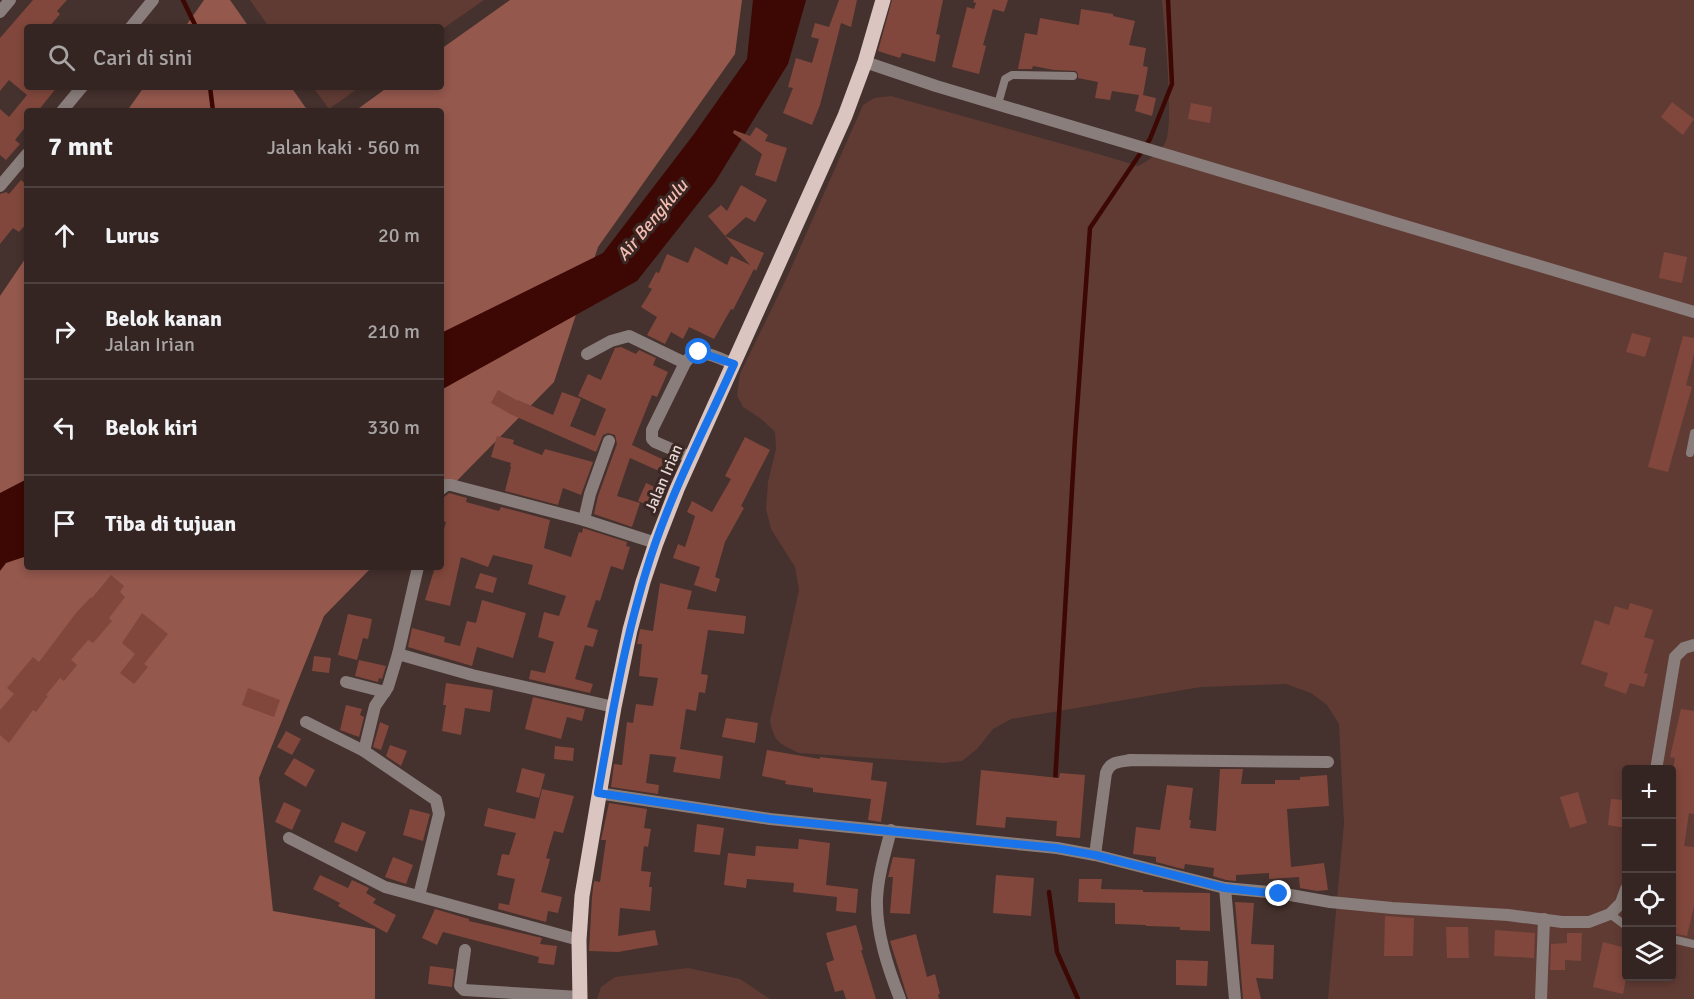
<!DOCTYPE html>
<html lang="id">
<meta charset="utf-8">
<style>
:root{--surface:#342522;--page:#3f312f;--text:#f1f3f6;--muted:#a9a5a5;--line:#4e4240}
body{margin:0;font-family:Signika,sans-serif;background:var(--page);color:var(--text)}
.controls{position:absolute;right:18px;bottom:18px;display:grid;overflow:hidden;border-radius:6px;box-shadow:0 3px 9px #0003}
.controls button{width:54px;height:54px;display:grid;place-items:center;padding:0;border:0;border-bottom:2px solid var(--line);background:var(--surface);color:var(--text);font:30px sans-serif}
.stop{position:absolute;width:18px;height:18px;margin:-14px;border:4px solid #1a73e8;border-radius:50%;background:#fff}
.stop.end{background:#1a73e8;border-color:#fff;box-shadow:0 2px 6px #0008}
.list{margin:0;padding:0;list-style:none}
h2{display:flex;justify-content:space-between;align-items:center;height:78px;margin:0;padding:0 24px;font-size:26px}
h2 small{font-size:20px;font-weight:400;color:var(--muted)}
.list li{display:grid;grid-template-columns:39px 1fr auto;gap:18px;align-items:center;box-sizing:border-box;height:96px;padding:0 24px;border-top:2px solid var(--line)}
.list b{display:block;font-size:22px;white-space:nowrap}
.list p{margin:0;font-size:20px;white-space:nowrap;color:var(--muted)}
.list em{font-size:20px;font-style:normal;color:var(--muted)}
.icon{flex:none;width:33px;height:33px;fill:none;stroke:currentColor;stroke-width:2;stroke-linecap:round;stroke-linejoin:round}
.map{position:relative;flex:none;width:1694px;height:999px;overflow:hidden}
.search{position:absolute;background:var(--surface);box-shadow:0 3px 9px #0003;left:24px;top:24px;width:420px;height:66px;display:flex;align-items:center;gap:15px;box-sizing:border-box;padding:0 21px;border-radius:6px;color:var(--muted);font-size:22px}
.panel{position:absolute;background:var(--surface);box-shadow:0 3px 9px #0003;left:24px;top:108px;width:420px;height:462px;border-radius:6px}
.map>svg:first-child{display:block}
</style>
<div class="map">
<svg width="1694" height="999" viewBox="0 0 1694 999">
<rect width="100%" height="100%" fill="#45312d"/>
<g fill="#603b34" fill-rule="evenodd">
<polygon points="250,0 484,0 441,30 441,27 269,27"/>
<path d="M1162 0H1694V999H1328L1344 823 1339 724 1327 705 1311 693 1286 684 1201 687 1011 719 993 729 977 749 962 761 944 763 799 753C779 743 775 743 770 721L799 590 795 567 771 529 766 509 768 482 776 449 775 432 760 418 743 407 737 395 740 374 788 275 863 105 874 98 891 96 1102 155 1138 166C1148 161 1159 153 1165 143 1175 126 1164 25 1162 0ZM1626 770H1672V976H1626Z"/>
<polygon points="313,87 360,87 329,109"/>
<polygon points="688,968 740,979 770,999 597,999 601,987 615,977"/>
</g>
<g fill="#94584d">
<polygon points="204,0 230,0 249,27 185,27"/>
<polygon points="510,0 742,0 735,54 598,247 554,382 441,497 441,111 355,111 388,87 441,87 441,49"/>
<polygon points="144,87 291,87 308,111 127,111"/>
<polygon points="27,256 27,567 372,567 324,616 259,778 273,911 375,929 375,999 0,999 0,296"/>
</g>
<g fill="#3d0803">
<polygon points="753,0 806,0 788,64 715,182 637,281 441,390 441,333 603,253 694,134 747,59"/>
<polygon points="27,479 27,556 6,563 0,571 0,493"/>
</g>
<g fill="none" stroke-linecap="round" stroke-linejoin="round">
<g stroke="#3d0803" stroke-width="4.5">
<polyline points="183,0 196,27"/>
<polyline points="210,87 213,111"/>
<polyline points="1055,783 1075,438 1090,228 1150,139 1172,84 1168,0"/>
<polyline points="1049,892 1057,952 1078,999"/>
</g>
</g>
<g fill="#81473c">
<polygon points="33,0 67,0 57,11 60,14 49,27 27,27 27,87 57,87 38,111 27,111 27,125 15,140 20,144 6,160 0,155 0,109 9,117 27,95 9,80 0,91 0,38"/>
<polygon points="839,0 857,0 851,27 841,23 820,105 812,125 783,113 793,88 788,87 796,58 812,63 819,39 811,37 815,23 829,27"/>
<polygon points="892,0 943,0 936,34 940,35 935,62 902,53 900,58 878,51"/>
<polygon points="974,0 1008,0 1004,12 993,9 983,45 986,46 979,74 952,67 967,7 974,9 976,3 973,2"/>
<polygon points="1081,9 1113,14 1113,16 1135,21 1129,45 1146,48 1143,66 1148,67 1143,95 1156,98 1152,116 1135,111 1139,95 1112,91 1110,100 1095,98 1098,82 1078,78 1078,74 1076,71 1054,70 1033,66 1032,69 1018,69 1025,33 1037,35 1040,18 1079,25"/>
<polygon points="1672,102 1694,119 1683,135 1661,117"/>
<polygon points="1191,103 1212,107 1210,123 1188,119"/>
<polygon points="756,127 768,135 765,141 787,148 776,182 755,175 762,154 733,133 734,130 750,136"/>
<polygon points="21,180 27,185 27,223 19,232 13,228 0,244 0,194 6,192 9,194"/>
<polygon points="741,185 767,200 755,222 746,217 725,236 764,253 756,271 754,269 733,310 731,309 714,339 689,327 683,339 671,332 665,344 647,335 657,317 641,307 652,289 648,287 656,272 659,273 667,254 688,263 695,247 727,265 731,256 750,265 708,216 721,205 727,211"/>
<polygon points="1664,252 1687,257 1682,283 1659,278"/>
<polygon points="1632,333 1651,338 1645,357 1626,352"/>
<polygon points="1683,336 1694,338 1694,354 1686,385 1692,387 1668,472 1648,467"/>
<polygon points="621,347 636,354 639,350 656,358 653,365 668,372 657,397 652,395 632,445 664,460 659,471 630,458 617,496 640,503 632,527 594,514 598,496 617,444 615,435 608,433 603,435 596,452 510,414 491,403 498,390 518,401 518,400 553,415 562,392 581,399 570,426 595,436 606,409 578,396 588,374 601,380 615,348"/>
<polygon points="497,436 514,440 513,444 542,455 545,449 593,462 581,495 563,488 558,505 505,491 511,467 510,466 511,463 491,457"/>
<polygon points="745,437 770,450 741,506 744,508 725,542 715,577 720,579 716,592 694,585 700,567 673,558 678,544 685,547 695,516 687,512 692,501 712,512 731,479 725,476"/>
<polygon points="646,483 659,489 652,507 638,501"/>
<polygon points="449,493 467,498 466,502 499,511 501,507 550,520 544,548 571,557 579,532 582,533 583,528 627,542 626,546 630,547 623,570 611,566 600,601 596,600 587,627 598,630 593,647 585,645 575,679 593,684 590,693 529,679 531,670 545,673 554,642 538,637 544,612 559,616 566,596 528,584 533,565 493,555 488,567 461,557 450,606 425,600 435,567 441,567 441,538 446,522 441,521 441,505 444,497"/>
<polygon points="480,573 497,578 493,593 475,588"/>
<polygon points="111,575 124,586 120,592 125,597 109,618 112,621 93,643 88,640 71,660 77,665 64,681 60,678 46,695 48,696 36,712 33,710 9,743 0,735 0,710 14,694 7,688 33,657 39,662 76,613 91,597 92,598"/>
<polygon points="660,583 692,591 687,609 746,616 744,634 708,630 701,674 708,675 705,693 699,692 696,711 686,709 680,749 723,756 720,779 673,772 676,757 650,754 646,783 659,785 658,794 611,787 614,764 622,765 627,722 633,723 636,704 653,706 658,678 639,676 642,644 637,644 640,629 653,631"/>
<polygon points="482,600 526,613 513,658 477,647 472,666 408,647 412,628 445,637 444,642 460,646 467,621 476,623"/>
<polygon points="1630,603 1653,610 1644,637 1654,640 1644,673 1648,674 1644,687 1630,683 1626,694 1604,686 1608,673 1581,664 1595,620 1609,625 1615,606 1628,610"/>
<polygon points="142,613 168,634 144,664 148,667 134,684 120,673 135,654 122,643"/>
<polygon points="348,614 372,619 368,639 363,638 357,660 338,655"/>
<polygon points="314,656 331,658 329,673 312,671"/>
<polygon points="359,660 386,666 382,679 379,678 378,682 355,676"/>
<polygon points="446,683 493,690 490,712 465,708 461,735 442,731 446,705 443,705"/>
<polygon points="248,688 280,700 274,717 242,705"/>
<polygon points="533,697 585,709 582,721 567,717 561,739 525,729"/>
<polygon points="346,705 362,709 360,715 364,717 359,737 340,730"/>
<polygon points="1681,709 1694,711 1694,814 1689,813 1684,846 1694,847 1694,906 1687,936 1671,933 1671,839 1676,811 1671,810 1671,780 1675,758 1670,757"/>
<polygon points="726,718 758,723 755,743 722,737"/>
<polygon points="380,722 389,726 381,750 373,747"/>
<polygon points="286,731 301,739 292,755 277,747"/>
<polygon points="390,745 407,751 401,766 386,756"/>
<polygon points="555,746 574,748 573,761 554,759"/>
<polygon points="767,750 820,759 820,757 873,763 871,780 887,782 881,822 868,820 871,799 813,792 813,788 785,784 786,781 762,776"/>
<polygon points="294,758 315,770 306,787 284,774"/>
<polygon points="522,768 545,774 539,798 516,792"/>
<polygon points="1220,769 1243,769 1241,784 1275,784 1275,780 1300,780 1300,777 1327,775 1329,806 1287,809 1291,867 1324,863 1328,890 1317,891 1300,888 1299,877 1269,879 1269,873 1236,875 1236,881 1226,880 1213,876 1214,868 1185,864 1184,869 1179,868 1156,862 1156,857 1133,854 1136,827 1160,830 1167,785 1193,788 1189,820 1191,820 1190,828 1216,831"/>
<polygon points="981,770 1059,778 1060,773 1085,775 1080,838 1056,836 1057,821 1006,817 1005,828 976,825"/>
<polygon points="542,789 574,796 563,833 554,831 546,858 550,859 541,892 562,897 558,913 548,911 546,922 498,909 499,903 509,905 515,879 497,875 502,854 509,855 516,833 484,826 488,808 535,819"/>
<polygon points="1578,792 1587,823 1570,828 1560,797"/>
<polygon points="1611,799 1626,800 1626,828 1608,825"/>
<polygon points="284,802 301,810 292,830 275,822"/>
<polygon points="609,803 647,809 644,828 651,829 648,847 644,846 641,871 651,872 649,887 652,887 650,911 620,908 618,936 655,930 658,945 618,952 589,951 592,897 594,881 600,882 606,840 601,840"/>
<polygon points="410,809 430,814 423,841 403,835"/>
<polygon points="342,822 366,832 357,852 334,842"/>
<polygon points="697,824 724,828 720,855 694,852"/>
<polygon points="799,839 830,843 826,885 858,889 856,913 836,911 837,897 793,892 794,883 747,879 746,888 724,885 728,853 755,856 756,846 798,849"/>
<polygon points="393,857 413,865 406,884 385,877"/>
<polygon points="893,857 915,859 910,914 890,913 893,877 888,877"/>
<polygon points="320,875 348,888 352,880 369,888 366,893 376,899 373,903 396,915 387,933 338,906 340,903 313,889"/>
<polygon points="996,875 1034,878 1031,916 993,913"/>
<polygon points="1079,879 1102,879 1101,889 1143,890 1143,892 1210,893 1210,931 1180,930 1180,927 1146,926 1146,925 1115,924 1115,903 1078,902"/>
<polygon points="1235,902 1254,903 1251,944 1274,945 1273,979 1256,978 1261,999 1243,999"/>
<polygon points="435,909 469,919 469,921 542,938 540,944 557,946 554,965 538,963 539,957 443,932 437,945 422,938"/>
<polygon points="1385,916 1414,918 1413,956 1384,956"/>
<polygon points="856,925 863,950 861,950 876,999 846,999 843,990 835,992 826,963 834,960 826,933"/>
<polygon points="1446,927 1468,927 1469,958 1447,958"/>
<polygon points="1495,930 1535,933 1534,958 1494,956"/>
<polygon points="1567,933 1582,933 1581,961 1565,960 1565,970 1550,970 1551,944 1567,943"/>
<polygon points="916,934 927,977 935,974 940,994 938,994 939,999 908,999 890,941"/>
<polygon points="1603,942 1626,948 1626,979 1623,994 1593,987"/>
<polygon points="1176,960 1208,961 1207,986 1176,985"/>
<polygon points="430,966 454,969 452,987 428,984"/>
</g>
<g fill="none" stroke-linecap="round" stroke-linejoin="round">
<g stroke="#897e7c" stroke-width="8">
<polyline points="998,104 1005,79 1012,75 1073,76"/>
<polyline points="1690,453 1694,433"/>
<polyline points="1610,914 1626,926"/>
<polyline points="1672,939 1694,944"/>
</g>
<g stroke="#897e7c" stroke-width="12">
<polyline points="0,12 10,0"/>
<polyline points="131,27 153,0"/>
<polyline points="865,62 936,86 1694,312"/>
<polyline points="62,111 82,87"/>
<polyline points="0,186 27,154"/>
<polyline points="587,354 611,341 629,336 685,363"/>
<path d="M692 458 655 442 652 439V430L685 363C697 344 718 358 733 364"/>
<polyline points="441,489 446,485 451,485 584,520 656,543"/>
<polyline points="584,520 590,494 609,441"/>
<polyline points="398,654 472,675 614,707"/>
<polyline points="346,682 385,692"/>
<polyline points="306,722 364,751 436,800 439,814 419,896"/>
<polyline points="364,751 375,706 388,687 398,654 418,567"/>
<polyline points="1656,770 1675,657 1684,648 1694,645"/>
<polyline points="598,793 770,819 1057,848 1095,855 1225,888 1279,893 1330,902 1392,908 1508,915 1562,922 1589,922 1610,914 1621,903 1626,889"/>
<path d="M891 830C885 853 878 876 877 899 876 933 888 968 900 999"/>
<polyline points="289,838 385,887 579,940"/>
<path d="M1095 855 1106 773C1110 761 1120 762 1131 760L1328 762"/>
<polyline points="1225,888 1235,999"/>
<polyline points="465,950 460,986 464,990 580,997"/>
<polyline points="1541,999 1544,919"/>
</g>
<polyline stroke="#dbc5c1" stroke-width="15" points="580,999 579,940 582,896 614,707 630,630 643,582 656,543 677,489 845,116 865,62 883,0"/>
</g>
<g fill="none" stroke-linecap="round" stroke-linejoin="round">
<path stroke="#1a73e8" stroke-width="8" d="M699 352 734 364C707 424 676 483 655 544 627 625 613 709 598 793L770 819 1056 848 1095 855 1225 888 1279 894"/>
</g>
<g text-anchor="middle" stroke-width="6" stroke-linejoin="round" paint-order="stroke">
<g font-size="16" fill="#e7d9d7" stroke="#3a2723">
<text transform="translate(663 478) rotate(-67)" y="6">Jalan Irian</text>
</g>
<g font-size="18" font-style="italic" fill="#f6bdb2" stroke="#3a2723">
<text transform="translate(652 220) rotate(-50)" y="6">Air Bengkulu</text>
</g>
</g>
</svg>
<div class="controls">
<button>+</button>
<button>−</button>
<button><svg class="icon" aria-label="locate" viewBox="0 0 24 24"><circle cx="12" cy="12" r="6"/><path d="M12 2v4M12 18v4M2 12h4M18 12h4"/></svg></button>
<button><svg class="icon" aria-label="layers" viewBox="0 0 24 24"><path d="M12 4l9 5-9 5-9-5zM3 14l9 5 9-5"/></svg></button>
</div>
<div class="stop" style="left:699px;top:352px"></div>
<div class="stop end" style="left:1279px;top:894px"></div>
<div class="search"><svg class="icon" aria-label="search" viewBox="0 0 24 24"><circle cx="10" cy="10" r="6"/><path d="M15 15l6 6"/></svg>Cari di sini</div>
<section class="panel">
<h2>7 mnt<small>Jalan kaki · 560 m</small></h2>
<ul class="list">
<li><svg class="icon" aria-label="ahead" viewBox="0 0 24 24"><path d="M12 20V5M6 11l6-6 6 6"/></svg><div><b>Lurus</b></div><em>20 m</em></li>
<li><svg class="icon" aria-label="right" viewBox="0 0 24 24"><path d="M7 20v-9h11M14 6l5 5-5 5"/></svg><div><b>Belok kanan</b><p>Jalan Irian</p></div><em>210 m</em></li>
<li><svg class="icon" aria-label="left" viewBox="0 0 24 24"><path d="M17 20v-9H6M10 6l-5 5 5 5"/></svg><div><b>Belok kiri</b></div><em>330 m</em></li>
<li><svg class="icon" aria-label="arrive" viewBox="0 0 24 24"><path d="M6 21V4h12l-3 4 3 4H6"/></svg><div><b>Tiba di tujuan</b></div></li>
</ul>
</section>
</div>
